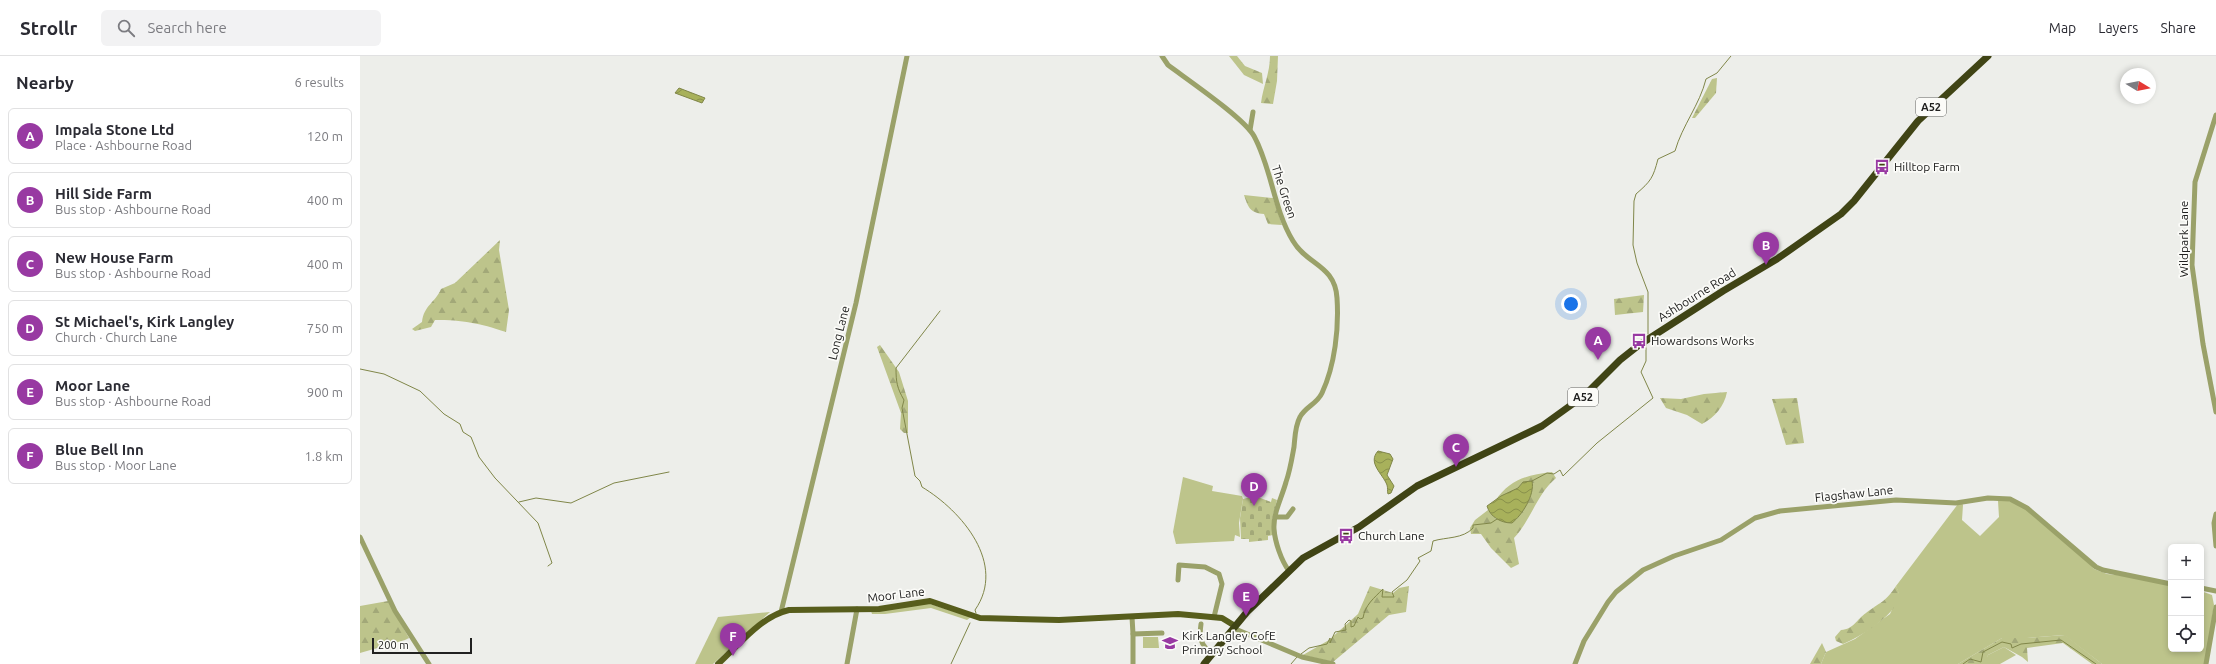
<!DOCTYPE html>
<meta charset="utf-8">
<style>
:root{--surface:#fff;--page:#f2f2f3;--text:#2b2b33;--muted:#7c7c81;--line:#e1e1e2;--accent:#9839a2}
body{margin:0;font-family:Ubuntu,sans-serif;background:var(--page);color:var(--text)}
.controls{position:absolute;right:12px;bottom:12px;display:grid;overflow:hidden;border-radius:6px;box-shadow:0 2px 6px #0003}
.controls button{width:36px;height:36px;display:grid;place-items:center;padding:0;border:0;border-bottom:1px solid var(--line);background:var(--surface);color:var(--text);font:20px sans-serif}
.compass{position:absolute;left:1760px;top:12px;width:36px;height:36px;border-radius:50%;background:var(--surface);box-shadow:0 2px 6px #0003;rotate:100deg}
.scale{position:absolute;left:12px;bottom:10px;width:100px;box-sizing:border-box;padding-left:4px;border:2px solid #212120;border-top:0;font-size:11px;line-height:14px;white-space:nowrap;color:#212120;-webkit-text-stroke:3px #fbfbf8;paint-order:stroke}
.you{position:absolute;left:1211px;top:248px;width:14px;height:14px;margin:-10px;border:3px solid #fff;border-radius:50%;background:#1a73e8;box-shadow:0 0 0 6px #1a73e833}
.badge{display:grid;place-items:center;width:26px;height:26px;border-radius:50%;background:var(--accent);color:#fff;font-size:13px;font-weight:700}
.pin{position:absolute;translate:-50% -33px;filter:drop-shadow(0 1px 2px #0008)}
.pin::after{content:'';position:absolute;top:21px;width:14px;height:12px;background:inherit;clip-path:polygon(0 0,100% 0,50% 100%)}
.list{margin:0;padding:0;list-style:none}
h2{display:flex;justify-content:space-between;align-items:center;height:52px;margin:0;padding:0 16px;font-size:17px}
h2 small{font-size:13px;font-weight:400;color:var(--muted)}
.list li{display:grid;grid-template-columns:26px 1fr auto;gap:12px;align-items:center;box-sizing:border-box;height:56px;margin:0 8px 8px;padding:0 8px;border:1px solid var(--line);border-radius:6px}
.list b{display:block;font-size:15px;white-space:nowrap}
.list p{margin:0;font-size:13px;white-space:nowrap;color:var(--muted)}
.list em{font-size:13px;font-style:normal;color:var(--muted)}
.icon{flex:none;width:22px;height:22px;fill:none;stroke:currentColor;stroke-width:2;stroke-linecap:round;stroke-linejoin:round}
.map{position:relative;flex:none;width:1856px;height:608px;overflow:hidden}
header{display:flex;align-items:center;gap:24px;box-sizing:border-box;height:56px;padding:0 20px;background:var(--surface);border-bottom:1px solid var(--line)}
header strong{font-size:19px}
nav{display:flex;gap:22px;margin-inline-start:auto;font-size:14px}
.search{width:280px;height:36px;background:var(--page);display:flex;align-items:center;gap:10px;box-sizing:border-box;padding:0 14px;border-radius:6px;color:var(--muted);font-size:15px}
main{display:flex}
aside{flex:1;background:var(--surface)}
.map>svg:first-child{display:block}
</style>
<header>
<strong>Strollr</strong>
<div class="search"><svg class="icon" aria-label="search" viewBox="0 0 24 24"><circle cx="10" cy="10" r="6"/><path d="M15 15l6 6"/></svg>Search here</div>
<nav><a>Map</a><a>Layers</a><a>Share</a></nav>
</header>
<main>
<aside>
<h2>Nearby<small>6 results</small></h2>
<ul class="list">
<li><span class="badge">A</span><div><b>Impala Stone Ltd</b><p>Place · Ashbourne Road</p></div><em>120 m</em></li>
<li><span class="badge">B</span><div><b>Hill Side Farm</b><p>Bus stop · Ashbourne Road</p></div><em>400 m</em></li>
<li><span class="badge">C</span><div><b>New House Farm</b><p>Bus stop · Ashbourne Road</p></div><em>400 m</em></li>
<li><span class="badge">D</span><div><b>St Michael's, Kirk Langley</b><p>Church · Church Lane</p></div><em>750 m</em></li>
<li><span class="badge">E</span><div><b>Moor Lane</b><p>Bus stop · Ashbourne Road</p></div><em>900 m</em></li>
<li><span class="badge">F</span><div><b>Blue Bell Inn</b><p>Bus stop · Moor Lane</p></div><em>1.8 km</em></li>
</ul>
</aside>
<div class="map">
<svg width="1856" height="608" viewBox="0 0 1856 608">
<defs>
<pattern id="forest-firs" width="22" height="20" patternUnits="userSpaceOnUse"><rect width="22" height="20" fill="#bdc48b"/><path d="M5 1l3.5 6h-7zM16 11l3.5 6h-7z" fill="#a2a878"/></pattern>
<pattern id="cemetery-stones" width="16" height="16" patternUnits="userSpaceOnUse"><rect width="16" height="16" fill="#bdc48b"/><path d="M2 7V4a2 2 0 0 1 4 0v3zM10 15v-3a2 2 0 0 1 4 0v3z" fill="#a2a878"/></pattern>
<pattern id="water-waves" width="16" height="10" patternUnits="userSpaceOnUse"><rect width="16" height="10" fill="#a8b15b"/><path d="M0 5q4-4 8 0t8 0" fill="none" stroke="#88904b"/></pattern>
</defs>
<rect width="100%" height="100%" fill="#edeeea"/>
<g fill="#bdc48b">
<polygon points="823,421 853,430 852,435 882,440 883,443 879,467 880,481 875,479 874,485 816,488 813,476"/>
<polygon points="1646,444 1661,449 1731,509 1734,513 1747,518 1767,520 1811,530 1811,593 1841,593 1841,535 1852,539 1854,549 1845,608 1742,608 1704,579 1667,582 1642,582 1598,608 1461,608 1466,596 1495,583 1530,558 1539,538 1536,530 1598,448 1602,447 1603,449 1602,464 1620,480 1639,461 1638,445"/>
<polygon points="567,547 611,561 607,564 571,552 525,558 512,558 511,555"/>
<polygon points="410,556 353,608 335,608 358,561"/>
<polygon points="783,581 798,581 799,592 783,592"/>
<polygon points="1644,591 1656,599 1640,608 1624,608 1628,599"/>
</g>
<g fill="url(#forest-firs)">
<polygon points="869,0 877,0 885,10 902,17 903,28 884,19"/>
<path d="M910 0H918L917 25 913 48 901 47C903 31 910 17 910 0Z"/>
<polygon points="1357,22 1356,37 1335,62 1332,62 1352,23"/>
<path d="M884 139 913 142 922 169 908 168 904 158C890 157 888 151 884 139Z"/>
<path d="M140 184 139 194 149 254 146 276C119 267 103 264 75 264L71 271 55 275 52 273 62 266C64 249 75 247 81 233L95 227Z"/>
<polygon points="1284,239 1283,256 1255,259 1254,243"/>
<polygon points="520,289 539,316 548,345 548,377 544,377 540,373 541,357 517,291"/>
<path d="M1367 336C1364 351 1355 361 1342 368L1327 359 1306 352 1300 342 1321 343 1344 338Z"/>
<polygon points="1437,342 1444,387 1426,389 1412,343"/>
<path d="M1192 416 1196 422C1177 438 1171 464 1154 482L1159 508 1151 512 1131 492 1121 478H1111L1110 472 1115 464 1128 454 1136 463 1165 451 1172 433 1163 426 1158 432 1135 445C1150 423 1167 419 1192 416Z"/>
<polygon points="1010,530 1033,537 1039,532 1049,530 1046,556 1029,559 973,606 943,599 969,584 998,558"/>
<path d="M1536 530C1538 534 1540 538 1539 542 1533 561 1500 581 1483 588L1476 585 1475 581 1481 574C1494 573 1496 564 1506 557 1520 546 1525 547 1536 530Z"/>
<polygon points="28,545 49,582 45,584 0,597 0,550"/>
<polygon points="1705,579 1742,608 1732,608 1703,587 1667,592 1668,606 1662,601 1644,591 1628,599 1626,608 1598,608 1642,582 1667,582"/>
<polygon points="1462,587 1466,596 1461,608 1450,608"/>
</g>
<polygon fill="url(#cemetery-stones)" points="895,440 911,446 912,442 917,444 912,463 913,479 908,480 908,484 889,486 889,483 881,483 880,462 883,443"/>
<g fill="url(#water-waves)" stroke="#808649">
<polygon points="319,32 345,42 342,47 315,37"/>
<path d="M1018 395 1030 398 1033 403 1027 419 1034 430 1031 437 1028 438C1027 435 1028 432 1027 429 1023 418 1007 407 1018 395Z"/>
<path d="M1172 425C1175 439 1162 459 1152 467 1141 467 1130 461 1127 450L1141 440 1158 432 1163 426Z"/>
</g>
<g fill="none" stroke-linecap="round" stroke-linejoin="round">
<g stroke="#808649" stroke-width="1">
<path d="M580 255 536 312C536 326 537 332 544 344L542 352 555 420 560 425 562 431C602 455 647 508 615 554L616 557"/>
<path d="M1288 278V236L1277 207 1273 189 1274 145 1276 138C1291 125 1293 122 1298 103L1315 95C1322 70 1340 48 1346 23L1357 17 1371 0"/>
<polyline points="0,313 24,318 60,335 84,358 100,368 103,376 111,381 119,401 135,422 178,467 192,507 188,510"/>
<polyline points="1172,425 1187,417 1194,418 1200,414 1203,420 1237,387 1293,342 1281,316 1286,305 1286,288"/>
<polyline points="159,446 176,442 211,447 254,427 309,416"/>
<path d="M941 598 949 592 967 588 970 582V587L975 576 986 574 985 568 989 564 991 565V571L994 570 998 561 1000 563 1003 562C1005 549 1014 542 1023 533L1022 541H1034L1032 536 1047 524 1060 505 1058 502 1071 495 1073 485C1086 481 1103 483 1113 472V469L1131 467 1137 463"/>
<polyline points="591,608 610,567"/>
<polyline points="931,608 937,601"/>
<polyline points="1603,608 1610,603 1621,606 1623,596 1642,586 1651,588 1652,592 1661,588 1701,584 1736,608"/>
</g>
<g stroke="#9aa169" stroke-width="5">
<path d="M802 0 808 9C828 24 884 62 894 80 912 113 913 152 933 185 947 209 975 209 977 242 979 272 975 309 962 337 957 348 945 351 940 361 935 370 935 381 934 391 932 402 930 415 926 426 922 441 913 457 914 473 915 486 921 504 929 515"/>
<polyline points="1856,59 1835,126 1832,209 1843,288 1856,356"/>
<polyline points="890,74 893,56"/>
<polyline points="1856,458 1854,467 1856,490"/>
<polyline points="915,461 927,461 933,453"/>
<polyline points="0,481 35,555 69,608"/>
<polyline points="818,524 819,509 845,511 859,518 862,528 854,561"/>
<polyline points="1841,532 1856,535"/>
<polyline points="421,556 496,247 547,0"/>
<polyline points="772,561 773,578 802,577"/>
<path d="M841 568C839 582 840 588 852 598"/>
<polyline points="873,572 942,601 973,608"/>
<polyline points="773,578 773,608"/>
<polyline points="487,608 497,553"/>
<polyline points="1215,608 1224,585 1248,546 1256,536 1283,514 1314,500 1361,484 1395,462 1420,455 1536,444 1596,447 1628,442 1650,443 1667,452 1736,511 1743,514 1811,528"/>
<polyline points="1846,608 1856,551"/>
</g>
<path stroke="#575d1c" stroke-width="6" d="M358 608C378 590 401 560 429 554L519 553 570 545 620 562 699 564 818 558 862 562 875 570"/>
<polyline stroke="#404415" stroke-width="7" points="844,608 887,556 943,502 999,471 1057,430 1182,370 1225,339 1260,304 1279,289 1363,235 1417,203 1481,158 1494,145 1558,65 1628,0"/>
</g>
<defs>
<symbol id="bus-bare" viewBox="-9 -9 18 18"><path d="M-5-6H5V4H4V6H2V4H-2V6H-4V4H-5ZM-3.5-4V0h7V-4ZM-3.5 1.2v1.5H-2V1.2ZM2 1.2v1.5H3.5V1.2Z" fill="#9839a2" stroke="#fbfbf8" stroke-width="2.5" paint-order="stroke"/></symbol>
<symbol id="school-bare" viewBox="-9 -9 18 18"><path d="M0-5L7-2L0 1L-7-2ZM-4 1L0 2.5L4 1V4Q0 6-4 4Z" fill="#9839a2" stroke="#fbfbf8" stroke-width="2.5" paint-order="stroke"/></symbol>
</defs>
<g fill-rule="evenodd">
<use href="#bus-bare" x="1511" y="100" width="22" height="22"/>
<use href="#bus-bare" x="1268" y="274" width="22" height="22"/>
<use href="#bus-bare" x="975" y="469" width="22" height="22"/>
<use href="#school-bare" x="799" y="576" width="22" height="22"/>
</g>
<g text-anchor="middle" stroke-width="3.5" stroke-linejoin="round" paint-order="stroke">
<g fill="#fbfbf8" stroke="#626261" stroke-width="1">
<rect x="1556" y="42" width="30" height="18" rx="3"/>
<rect x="1208" y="332" width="30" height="18" rx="3"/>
</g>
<g font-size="11" font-weight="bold" fill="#212120">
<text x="1571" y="55">A52</text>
<text x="1223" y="345">A52</text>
</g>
<g font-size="12" fill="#212120" stroke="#fbfbf8" text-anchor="start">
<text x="1534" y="115">Hilltop Farm</text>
<text x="1291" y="289">Howardsons Works</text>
<text x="998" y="484">Church Lane</text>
<text x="822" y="584">Kirk Langley CofE<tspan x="822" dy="14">Primary School</tspan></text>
</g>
<g font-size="12" fill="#212120" stroke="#fbfbf8">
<text transform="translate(924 136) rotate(72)" y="4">The Green</text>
<text transform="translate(1824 183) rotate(-90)" y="4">Wildpark Lane</text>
<text transform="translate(1337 239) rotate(-32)" y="4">Ashbourne Road</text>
<text transform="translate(479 277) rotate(-76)" y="4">Long Lane</text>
<text transform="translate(1494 438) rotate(-6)" y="4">Flagshaw Lane</text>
<text transform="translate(536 539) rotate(-7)" y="4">Moor Lane</text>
</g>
</g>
</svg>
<div class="controls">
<button>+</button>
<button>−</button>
<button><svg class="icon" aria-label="locate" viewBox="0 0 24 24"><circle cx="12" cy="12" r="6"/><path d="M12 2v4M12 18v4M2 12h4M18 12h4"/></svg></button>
</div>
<svg class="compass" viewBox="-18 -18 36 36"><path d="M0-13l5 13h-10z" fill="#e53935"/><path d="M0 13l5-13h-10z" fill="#7c7c81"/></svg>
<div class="scale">200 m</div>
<div class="you"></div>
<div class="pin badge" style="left:1238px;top:304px">A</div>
<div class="pin badge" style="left:1406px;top:209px">B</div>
<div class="pin badge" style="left:1096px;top:411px">C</div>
<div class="pin badge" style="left:894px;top:450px">D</div>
<div class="pin badge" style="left:886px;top:560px">E</div>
<div class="pin badge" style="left:373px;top:600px">F</div>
</div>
</main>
